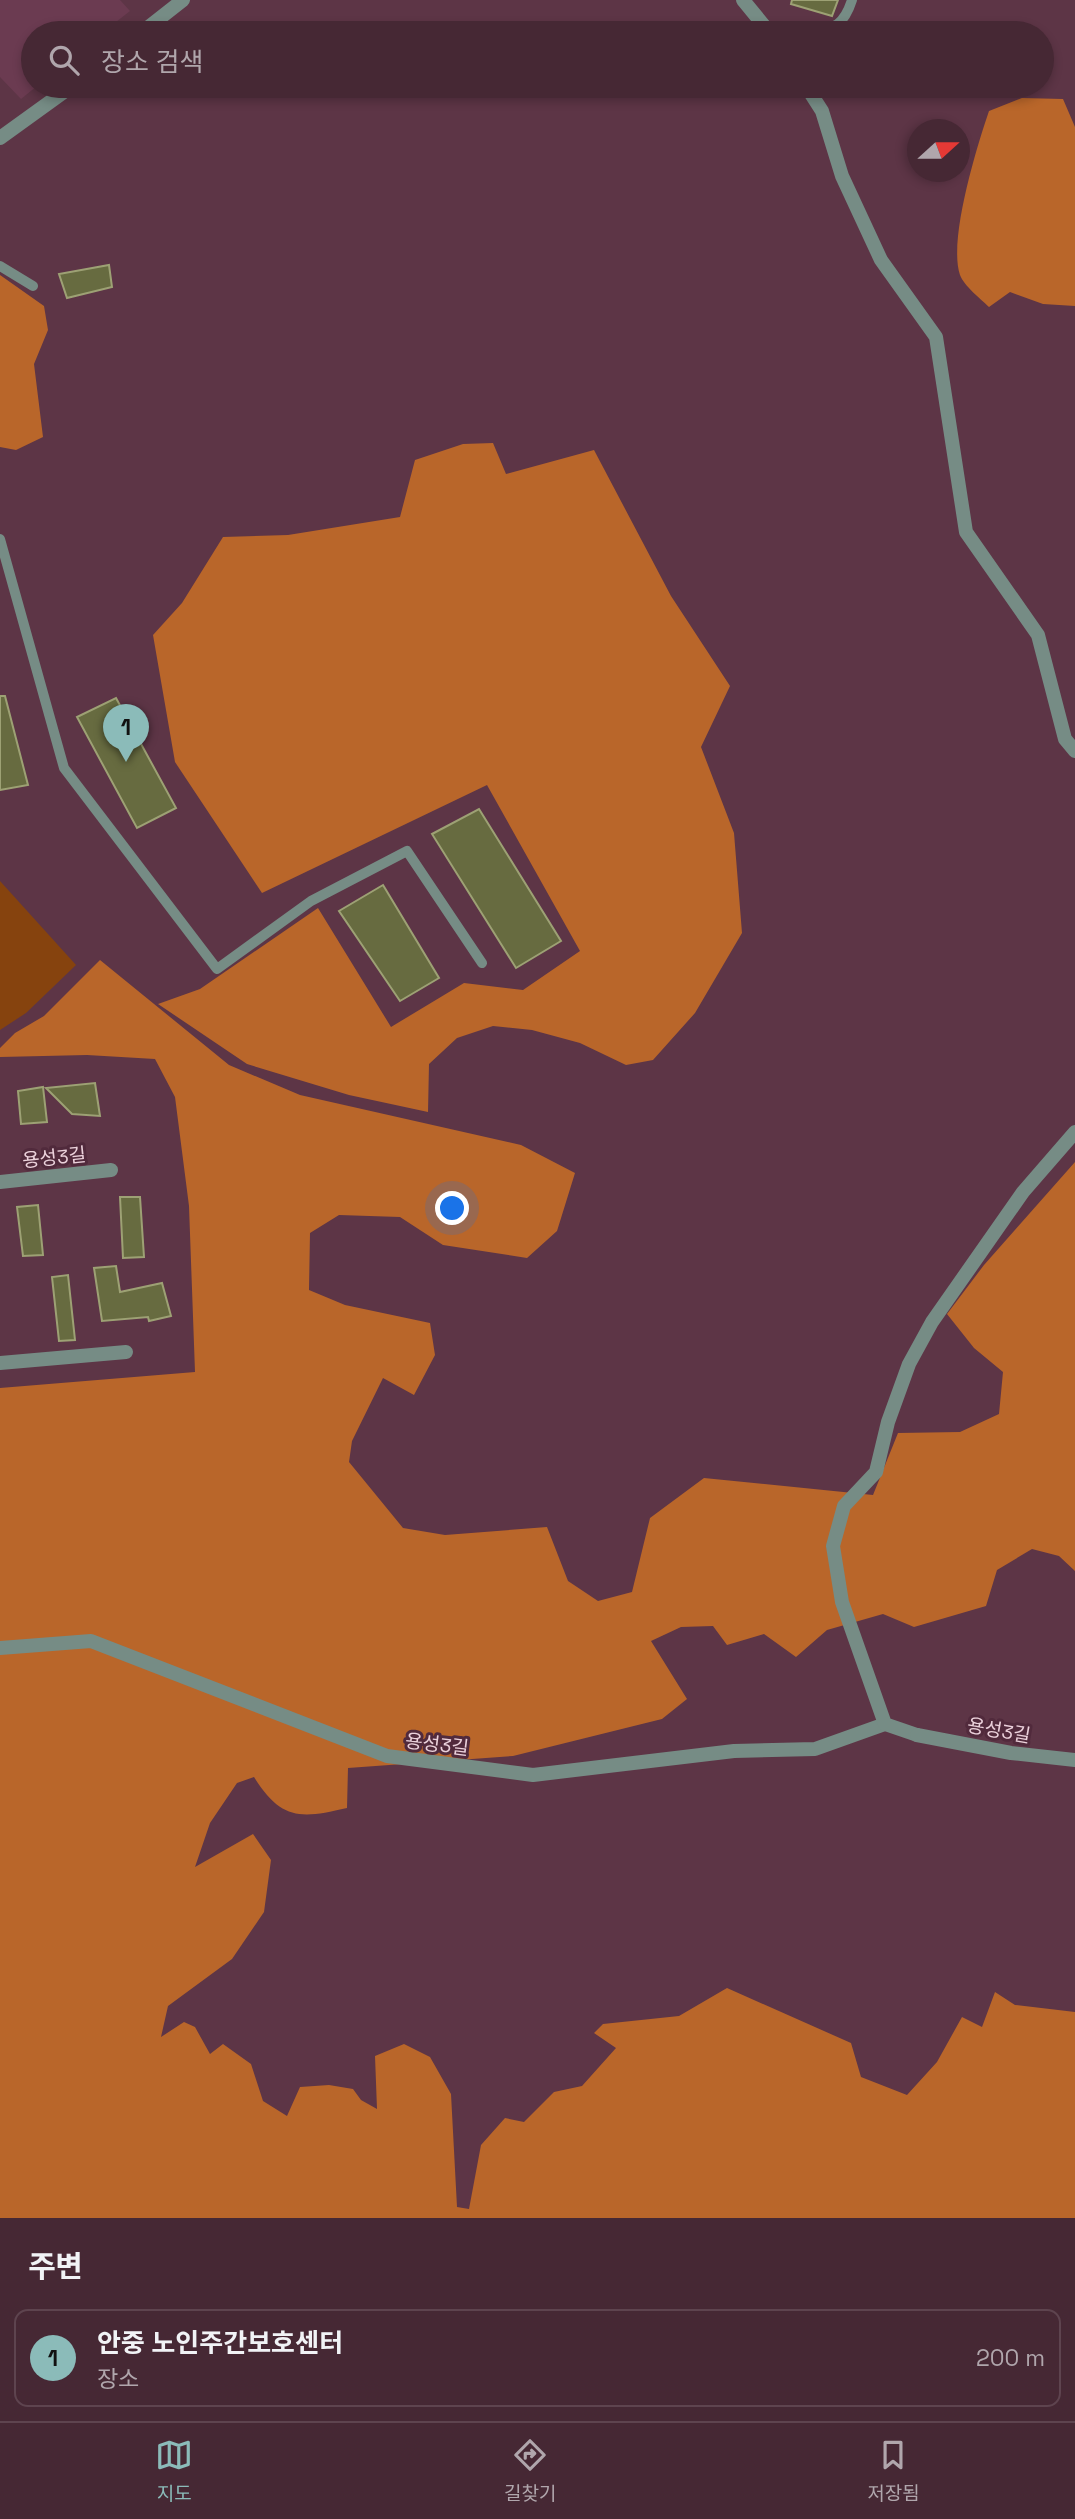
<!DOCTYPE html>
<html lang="ko">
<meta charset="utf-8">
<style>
:root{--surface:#462834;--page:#503440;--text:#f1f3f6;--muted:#b0a6ac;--line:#5e444f;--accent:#8bbbb9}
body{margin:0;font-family:"Space Grotesk","Noto Sans KR",sans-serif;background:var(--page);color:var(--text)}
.compass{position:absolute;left:907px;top:119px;width:63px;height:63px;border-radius:50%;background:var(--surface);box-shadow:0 4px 10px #0003;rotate:69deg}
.you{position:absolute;left:453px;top:1209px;width:24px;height:24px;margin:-18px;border:5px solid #fff;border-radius:50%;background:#1a73e8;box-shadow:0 0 0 10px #1a73e833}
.badge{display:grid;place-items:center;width:46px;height:46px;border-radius:50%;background:var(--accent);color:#111;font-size:23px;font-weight:700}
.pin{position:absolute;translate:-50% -58px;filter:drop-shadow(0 2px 4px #0008)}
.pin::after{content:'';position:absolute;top:37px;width:24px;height:21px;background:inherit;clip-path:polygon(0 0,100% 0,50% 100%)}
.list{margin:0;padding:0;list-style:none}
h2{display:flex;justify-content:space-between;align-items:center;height:91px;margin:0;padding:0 28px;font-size:30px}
h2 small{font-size:23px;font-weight:400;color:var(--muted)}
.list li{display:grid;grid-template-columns:46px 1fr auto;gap:21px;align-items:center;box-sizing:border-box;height:98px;margin:0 14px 14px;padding:0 14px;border:2px solid var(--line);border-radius:14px}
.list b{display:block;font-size:26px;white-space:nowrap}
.list p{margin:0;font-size:23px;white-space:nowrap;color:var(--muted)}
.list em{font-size:23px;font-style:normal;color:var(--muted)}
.icon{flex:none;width:38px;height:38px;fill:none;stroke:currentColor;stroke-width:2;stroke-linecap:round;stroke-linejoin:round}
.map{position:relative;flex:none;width:1075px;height:2218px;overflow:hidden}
.search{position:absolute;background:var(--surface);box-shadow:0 4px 10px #0003;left:21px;right:21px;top:21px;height:77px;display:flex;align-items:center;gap:18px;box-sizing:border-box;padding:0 24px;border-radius:38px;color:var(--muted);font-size:26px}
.sheet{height:203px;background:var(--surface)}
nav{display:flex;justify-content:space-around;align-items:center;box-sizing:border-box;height:98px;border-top:2px solid var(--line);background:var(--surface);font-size:19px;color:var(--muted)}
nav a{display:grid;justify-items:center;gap:4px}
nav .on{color:var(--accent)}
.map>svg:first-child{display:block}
</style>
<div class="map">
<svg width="1075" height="2218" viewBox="0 0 1075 2218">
<rect width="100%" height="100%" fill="#5d3546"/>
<polygon fill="#6b3b51" points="0,0 120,0 130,11 102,33 33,33 33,86 37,86 21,99 0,77"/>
<polygon fill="#86430e" points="0,881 76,965 26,1013 0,1030"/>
<g fill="#b9662a">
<path d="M1022 98 1063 99 1075 127V306L1043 304 1010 292 989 307C981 299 964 286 960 275 948 240 977 146 989 111Z"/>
<polygon points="0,275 44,306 48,330 34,364 43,437 16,450 0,447"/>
<polygon points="493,443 506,474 594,450 671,596 730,686 701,747 734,833 742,933 695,1013 653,1060 626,1065 580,1043 532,1030 493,1026 457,1038 429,1064 428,1112 349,1095 247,1064 158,1004 200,989 318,908 391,1027 464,983 523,990 580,951 487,785 262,893 175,762 153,635 182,603 223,537 288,535 400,517 415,460 463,444"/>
<path d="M100 960 229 1065 300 1095 521 1145 575 1173 557 1231 527 1258 443 1245 400 1217 339 1215 310 1233 309 1290 345 1305 430 1323 435 1355 414 1395 383 1378 352 1441 349 1462 403 1528 445 1535 547 1527 568 1581 598 1601 632 1592 650 1518 704 1478 873 1495 898 1433 960 1432 999 1414 1003 1372 974 1348 947 1314 984 1265 1075 1162V1571L1059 1556 1032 1549 997 1570 986 1606 914 1627 883 1614 827 1630 796 1657 764 1634 727 1645 713 1626 681 1627 651 1641 687 1699 662 1719 513 1756 348 1768 347 1808C300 1819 281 1820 254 1777L237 1783 210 1823 195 1867 253 1834 271 1860 264 1912 232 1959 168 2006 161 2037 184 2022 195 2027 210 2054 223 2044 251 2064 263 2101 287 2116 300 2087 329 2085 353 2089 361 2100 377 2109 375 2056 404 2044 430 2057 451 2094 457 2207 469 2209 481 2145 505 2118 524 2122 554 2092 582 2086 616 2048 594 2033 603 2024 679 2016 727 1988 851 2043 861 2077 907 2095 937 2062 962 2017 982 2027 995 1992 1015 2005 1075 2012V2218H0V1388L195 1372 189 1206 175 1097 155 1059 87 1055 0 1057V1048L15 1033 44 1016Z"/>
</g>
<g fill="#676b40" stroke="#9da174" stroke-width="2">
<polygon points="792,0 838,0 832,16 791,4"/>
<polygon points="109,265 112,287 67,298 59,274"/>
<polygon points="0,696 5,696 28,785 0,790"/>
<polygon points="116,698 176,808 137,828 77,717"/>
<polygon points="479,809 561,941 516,968 432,834"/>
<polygon points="383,885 439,978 400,1001 339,911"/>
<polygon points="95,1083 100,1116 72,1114 46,1088"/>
<polygon points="43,1087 47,1122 21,1124 18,1091"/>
<polygon points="120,1197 140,1197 144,1257 123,1258"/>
<polygon points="38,1205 43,1255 23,1256 17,1207"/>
<polygon points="116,1266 120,1292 162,1283 171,1316 149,1321 148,1317 102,1321 94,1268"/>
<polygon points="68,1275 75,1340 59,1341 52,1277"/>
</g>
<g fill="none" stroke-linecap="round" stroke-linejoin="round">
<g stroke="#768c85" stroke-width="10">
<path d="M811 33C835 28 844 25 852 0"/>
<polyline points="0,266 33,286"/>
<polyline points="0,539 64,768 217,969 311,901 407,851 482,963"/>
</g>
<g stroke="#768c85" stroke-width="14">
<polyline points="743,0 770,33"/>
<polyline points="806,86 822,111 842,176 881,260 936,337 966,532 1038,635 1065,739 1075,751"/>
<polyline points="0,1182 111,1170"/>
<polyline points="0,1363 126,1352"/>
<polyline points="0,1648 91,1641 387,1756 533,1775 734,1751 815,1749 885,1724"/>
<polyline points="917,1735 885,1724 842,1602 833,1546 844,1506 876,1472 888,1422 909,1364 932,1322 1023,1192 1075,1132"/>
</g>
<g stroke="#768c85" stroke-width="14">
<polyline points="141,33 183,0"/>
<polyline points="0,138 72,86"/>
<polyline points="917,1735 1011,1753 1075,1760"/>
</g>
</g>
<g text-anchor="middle" stroke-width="6" stroke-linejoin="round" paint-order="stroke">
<g font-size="19" fill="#ebd1db" stroke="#512a3c">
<text transform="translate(54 1157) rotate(-6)" y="7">용성3길</text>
<text transform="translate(999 1730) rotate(10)" y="7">용성3길</text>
<text transform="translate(437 1744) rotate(7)" y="7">용성3길</text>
</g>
</g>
</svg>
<svg class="compass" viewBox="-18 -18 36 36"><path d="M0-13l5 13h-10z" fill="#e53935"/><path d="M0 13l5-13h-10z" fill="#b0a6ac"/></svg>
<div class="you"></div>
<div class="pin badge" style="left:126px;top:762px">1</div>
<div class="search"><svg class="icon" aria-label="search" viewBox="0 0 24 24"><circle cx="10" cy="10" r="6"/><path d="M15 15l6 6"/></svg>장소 검색</div>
</div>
<section class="sheet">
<h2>주변<small></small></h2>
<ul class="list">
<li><span class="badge">1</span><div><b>안중 노인주간보호센터</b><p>장소</p></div><em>200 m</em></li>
</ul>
</section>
<nav>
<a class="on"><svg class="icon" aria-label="map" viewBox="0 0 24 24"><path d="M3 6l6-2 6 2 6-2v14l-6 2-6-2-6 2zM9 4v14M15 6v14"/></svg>지도</a>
<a><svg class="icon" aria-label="directions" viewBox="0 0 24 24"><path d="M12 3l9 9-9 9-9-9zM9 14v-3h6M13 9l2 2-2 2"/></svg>길찾기</a>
<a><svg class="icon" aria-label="saved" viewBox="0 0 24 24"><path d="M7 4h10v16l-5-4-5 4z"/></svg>저장됨</a>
</nav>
